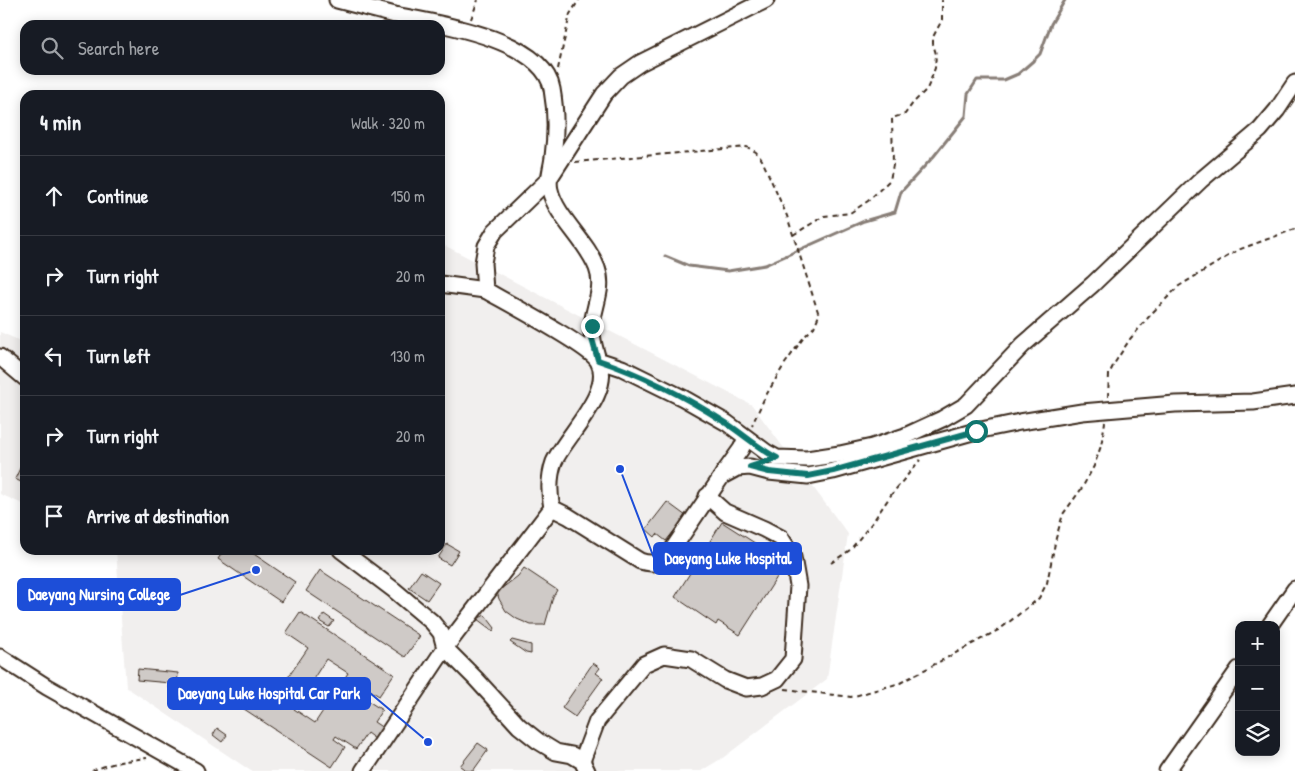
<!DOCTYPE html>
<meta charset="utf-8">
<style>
:root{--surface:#171b24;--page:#20242c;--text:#f1f3f6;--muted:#9ea1a6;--line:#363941}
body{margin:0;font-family:"Patrick Hand",sans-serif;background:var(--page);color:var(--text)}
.controls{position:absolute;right:15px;bottom:15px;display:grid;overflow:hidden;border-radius:10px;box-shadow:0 2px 12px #0003}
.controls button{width:45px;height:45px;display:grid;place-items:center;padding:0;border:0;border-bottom:1px solid var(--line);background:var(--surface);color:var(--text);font:25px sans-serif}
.stop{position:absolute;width:15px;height:15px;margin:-11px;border:4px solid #0f766e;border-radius:50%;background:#fff}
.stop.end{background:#0f766e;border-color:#fff;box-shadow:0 1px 5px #0008}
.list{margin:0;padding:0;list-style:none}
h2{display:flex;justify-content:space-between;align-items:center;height:65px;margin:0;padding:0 20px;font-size:21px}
h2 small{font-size:16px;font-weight:400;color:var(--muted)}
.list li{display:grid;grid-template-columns:32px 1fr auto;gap:15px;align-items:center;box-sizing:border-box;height:80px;padding:0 20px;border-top:1px solid var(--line)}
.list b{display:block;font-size:19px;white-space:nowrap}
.list em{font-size:16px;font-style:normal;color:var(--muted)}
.icon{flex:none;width:28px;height:28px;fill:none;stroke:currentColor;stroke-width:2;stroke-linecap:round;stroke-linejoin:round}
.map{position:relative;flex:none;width:1295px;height:771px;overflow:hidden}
.search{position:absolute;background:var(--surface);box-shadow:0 2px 12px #0003;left:20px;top:20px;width:425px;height:55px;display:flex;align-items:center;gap:12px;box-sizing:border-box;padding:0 18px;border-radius:15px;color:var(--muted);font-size:19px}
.panel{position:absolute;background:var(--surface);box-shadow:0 2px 12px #0003;left:20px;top:90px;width:425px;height:465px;border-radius:15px}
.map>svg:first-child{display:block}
</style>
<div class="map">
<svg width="1295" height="771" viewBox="0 0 1295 771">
<rect width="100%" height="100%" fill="#fff"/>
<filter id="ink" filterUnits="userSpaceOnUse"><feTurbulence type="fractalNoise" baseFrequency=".02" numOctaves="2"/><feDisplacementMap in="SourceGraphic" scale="10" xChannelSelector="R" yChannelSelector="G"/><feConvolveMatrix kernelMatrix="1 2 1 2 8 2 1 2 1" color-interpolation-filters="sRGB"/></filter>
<g filter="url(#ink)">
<g fill="#f1efee">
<polygon points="440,243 752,405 848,534 827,679 724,757 701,771 251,771 126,687 116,550 440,550"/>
<polygon points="0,332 25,343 25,505 0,494"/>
</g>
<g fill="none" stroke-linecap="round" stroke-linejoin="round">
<polyline stroke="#887e77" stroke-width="3" points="665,256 689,266 728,271 765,265 864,221 895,212 901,192 934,156 966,116 968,94 977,80 1004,80 1018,74 1033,61 1040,54 1051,24 1065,0"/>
</g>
<g fill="#cfcac7" stroke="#3b2a1e" fill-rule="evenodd">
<polygon points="21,466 25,468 25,484 15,479"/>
<polygon points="667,502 686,516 666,541 657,534 655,537 646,529"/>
<polygon points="722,522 786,563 740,635 718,621 716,625 675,597"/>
<polygon points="447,544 459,551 450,565 438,558"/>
<polygon points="224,550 248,550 295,582 281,602 218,559"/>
<polygon points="524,568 557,590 553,597 545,625 531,625 517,619 506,611 499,599 497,592 518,576"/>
<polygon points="320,570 420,636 405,657 306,591"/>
<polygon points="421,571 439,583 427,600 409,588"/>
<path d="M300 612 394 674 379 696 368 689 362 697 382 710 374 722 383 728 375 739 367 733 356 749 336 736 334 739 345 747 332 767 238 705 252 684 274 698 308 648 286 633ZM326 659 348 673 315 723 294 709Z"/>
<polygon points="324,614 334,621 329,627 319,621"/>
<polygon points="485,615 495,628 493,631 477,619"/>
<polygon points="512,640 531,645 531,654 526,653 510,642"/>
<polygon points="593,663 600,668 596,673 603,678 575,717 562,708"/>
<polygon points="138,669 178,673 177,688 169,688 170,683 137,680"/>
<polygon points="217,728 227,735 222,742 213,735"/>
<polygon points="478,743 488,750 473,771 467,771 460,766"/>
</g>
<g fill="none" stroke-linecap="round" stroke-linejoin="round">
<defs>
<g id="minor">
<path d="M337 0C356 5 376 10 395 15 437 23 543 39 552 89 556 111 556 134 553 157 552 168 547 179 550 190 556 217 587 241 597 268 605 289 593 306 592 327 591 338 595 349 598 360L622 368 683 398 727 423 766 452 777 458 807 459 840 454 872 447 905 436 942 419 966 405 1023 345 1093 284 1201 180 1260 130 1277 110 1295 83"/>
<polyline points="440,284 485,290"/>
<polyline points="0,357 25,378"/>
<polyline points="723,474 741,449 746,438"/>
<path d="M552 508 568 516 640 561C652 565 658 563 668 556L722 476 737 468 750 467 769 472 808 476 833 471 976 431 1020 422 1082 412 1175 404 1253 402 1295 396"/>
<path d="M552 508C549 493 549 476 554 462 566 435 615 391 598 361 588 345 506 302 485 290L483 263 486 246 495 231 549 179 604 94 621 76 640 63 766 0"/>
<polyline points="552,508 445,648 476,679 519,726 538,741 556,752 572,755 582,761 587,771"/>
<polyline points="341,550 394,590 432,622 441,633 445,648 363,771"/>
<polyline points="1270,625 1295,589"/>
<polyline points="0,657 47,687 196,771"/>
<polyline points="582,761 597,721 644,664 664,655 691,659 725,680 746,688 762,686 777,679 793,659 798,586 793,557 781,538 764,529 725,512 707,496"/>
<polyline points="1167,771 1239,669"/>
</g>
</defs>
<use href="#minor" stroke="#3b2a1e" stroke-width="19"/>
<g stroke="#3b2a1e" stroke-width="2" stroke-dasharray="5 4" stroke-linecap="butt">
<polyline points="471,19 478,0"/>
<polyline points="558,69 570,14 579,0"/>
<polyline points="575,162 747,147 756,152 762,160 787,216 819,315 814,327 804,337 784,365 765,397 752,425"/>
<polyline points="793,235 824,216 850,213 868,201 890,180 893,165 892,118 905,114 913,103 927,89 930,82 935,68 936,54 933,44 933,37 942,20 942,0"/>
<polyline points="1108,397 1109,374 1114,364 1130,339 1152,313 1179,286 1238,250 1295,229"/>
<polyline points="831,563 850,550 872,523 891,495 920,460"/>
<polyline points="785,689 851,697 900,683 1000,629 1032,604 1039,598 1047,583 1056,538 1063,514 1082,488 1094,466 1101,446 1105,422"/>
<path d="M92 771C110 763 128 760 147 758"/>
</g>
<use href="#minor" stroke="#fff" stroke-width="15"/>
</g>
</g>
<g fill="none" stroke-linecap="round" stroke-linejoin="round" filter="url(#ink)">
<path stroke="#0f766e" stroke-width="6" d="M592 326V339L598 360C643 375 686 397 726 423 743 434 758 448 777 458L750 467 769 472 808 476 833 471 976 431"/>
</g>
<path fill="none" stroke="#1d4ed8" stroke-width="2" d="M620 469L654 558M256 570L180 595M428 742L370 693"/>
<g fill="#1d4ed8" stroke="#fff" stroke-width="2">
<circle cx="620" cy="469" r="5"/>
<circle cx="256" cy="570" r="5"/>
<circle cx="428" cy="742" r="5"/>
</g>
<g fill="#1d4ed8" stroke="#1d4ed8" stroke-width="2">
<rect x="654" y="543" width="147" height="31" rx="5"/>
<rect x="18" y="579" width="162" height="31" rx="5"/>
<rect x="168" y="678" width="202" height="31" rx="5"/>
</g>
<g font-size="16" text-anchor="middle" font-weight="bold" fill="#fff">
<text x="728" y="564">Daeyang Luke Hospital</text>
<text x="99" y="600">Daeyang Nursing College</text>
<text x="269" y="699">Daeyang Luke Hospital Car Park</text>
</g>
</svg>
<div class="controls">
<button>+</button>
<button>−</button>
<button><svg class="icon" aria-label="layers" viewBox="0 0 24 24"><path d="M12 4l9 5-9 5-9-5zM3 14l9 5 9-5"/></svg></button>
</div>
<div class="stop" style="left:976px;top:431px"></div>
<div class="stop end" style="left:592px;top:326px"></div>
<div class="search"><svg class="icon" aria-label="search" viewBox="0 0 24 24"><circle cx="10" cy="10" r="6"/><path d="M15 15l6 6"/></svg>Search here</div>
<section class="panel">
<h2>4 min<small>Walk · 320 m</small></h2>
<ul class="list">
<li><svg class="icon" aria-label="ahead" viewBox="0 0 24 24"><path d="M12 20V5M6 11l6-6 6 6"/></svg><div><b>Continue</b></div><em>150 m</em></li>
<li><svg class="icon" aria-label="right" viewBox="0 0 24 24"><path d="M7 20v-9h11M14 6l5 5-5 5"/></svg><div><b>Turn right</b></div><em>20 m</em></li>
<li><svg class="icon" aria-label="left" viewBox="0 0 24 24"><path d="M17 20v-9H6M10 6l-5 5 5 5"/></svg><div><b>Turn left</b></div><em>130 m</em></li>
<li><svg class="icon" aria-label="right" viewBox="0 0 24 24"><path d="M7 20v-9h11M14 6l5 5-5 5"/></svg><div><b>Turn right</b></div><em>20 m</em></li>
<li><svg class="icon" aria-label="arrive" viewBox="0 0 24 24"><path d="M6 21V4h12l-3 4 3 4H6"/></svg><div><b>Arrive at destination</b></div></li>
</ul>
</section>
</div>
